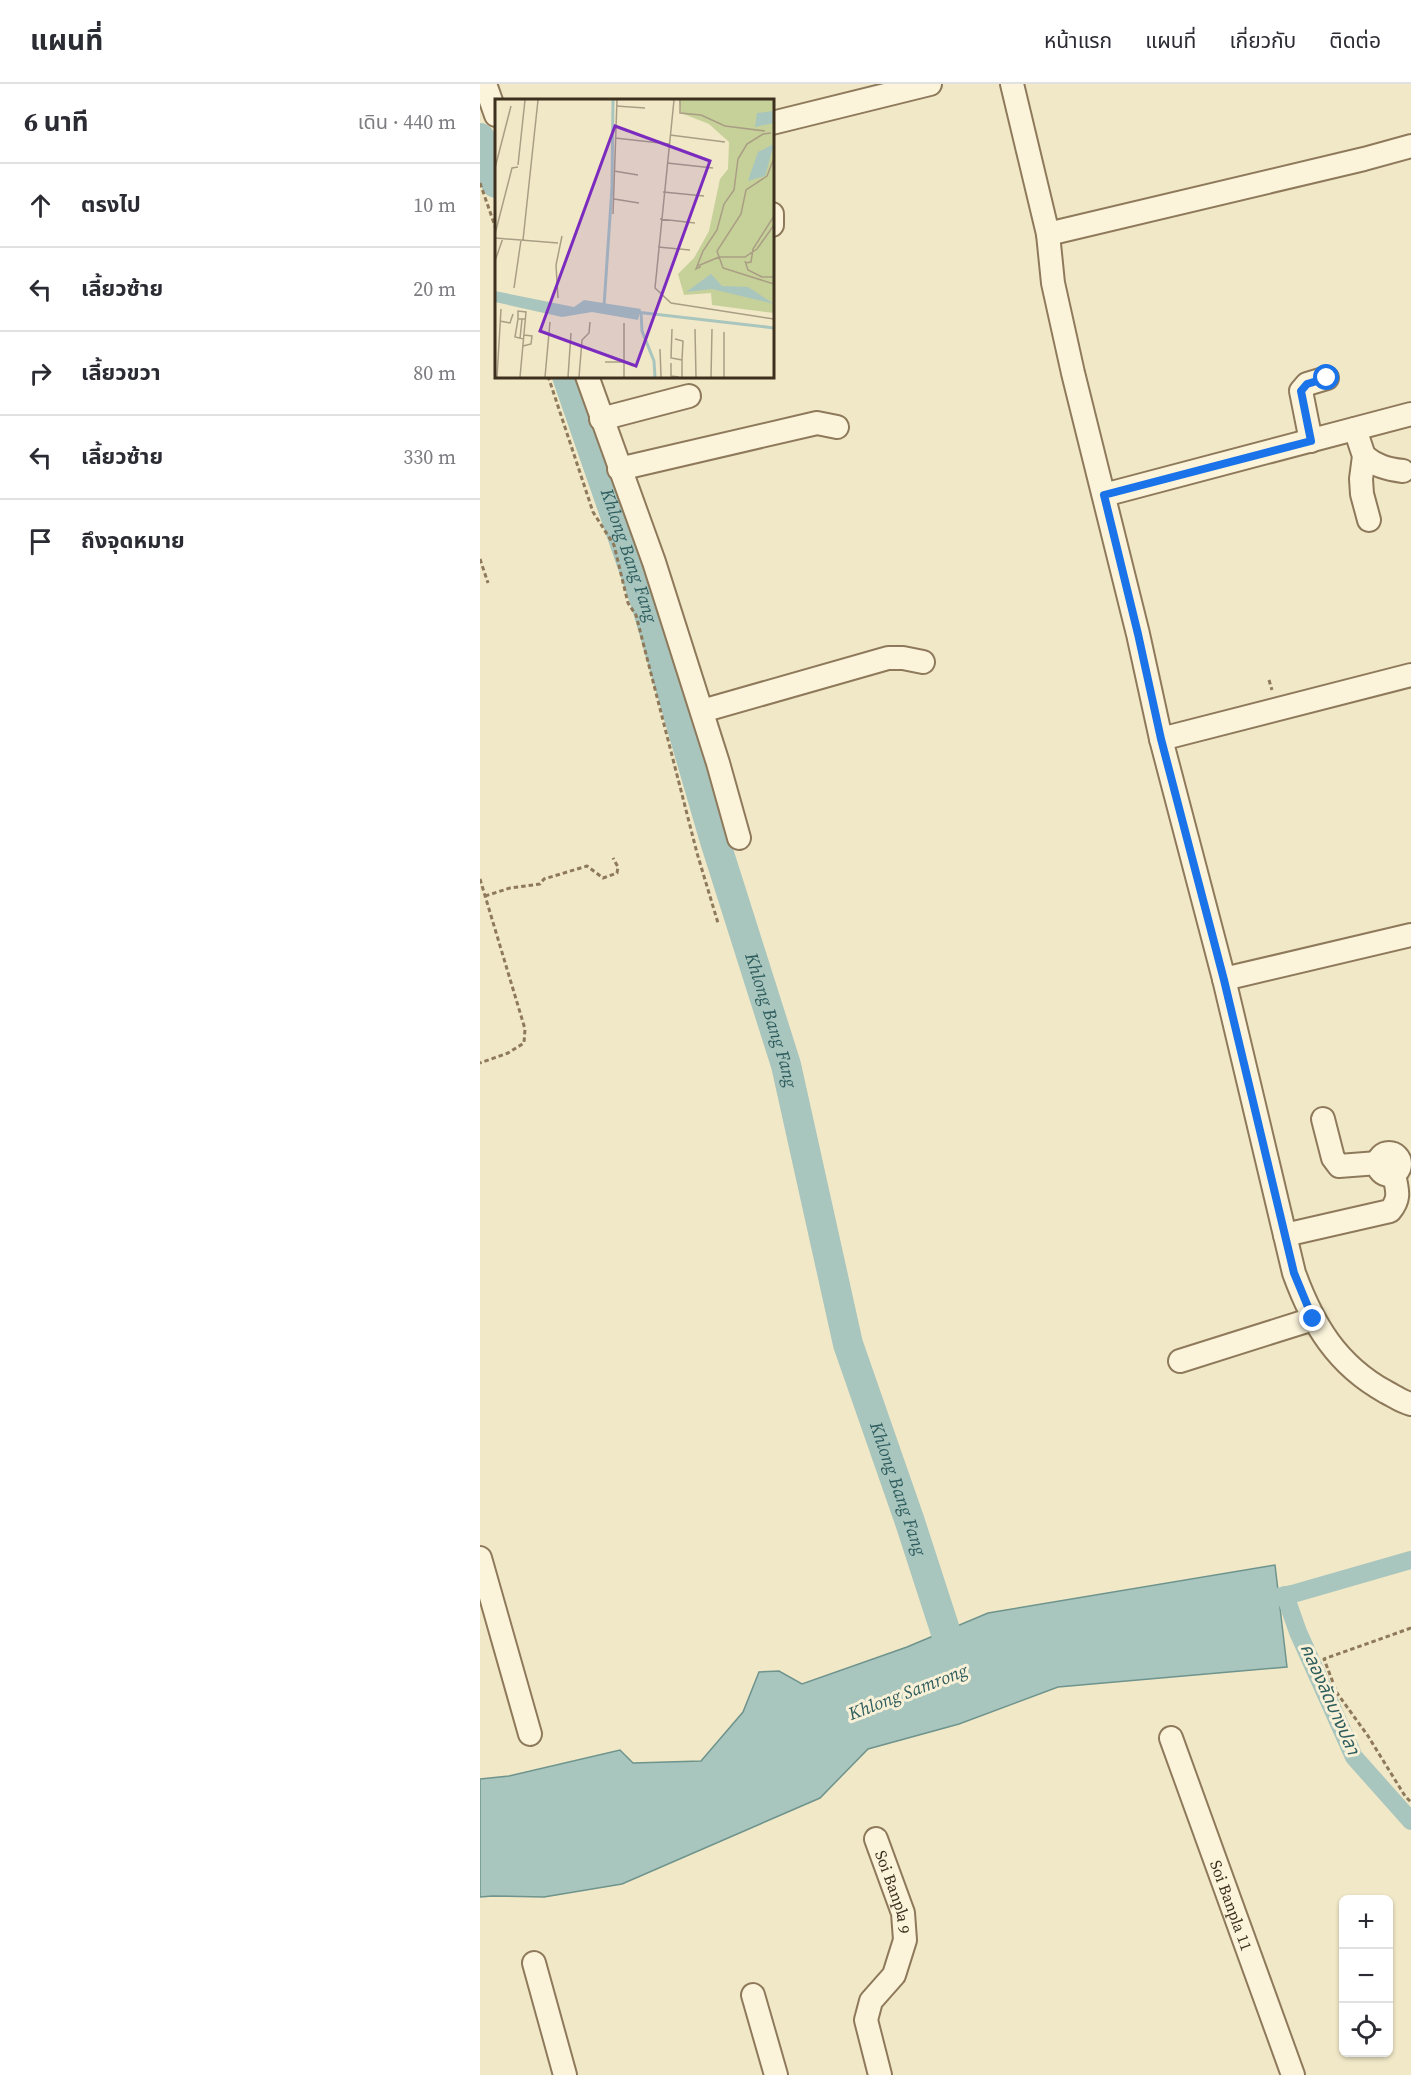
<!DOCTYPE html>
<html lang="th">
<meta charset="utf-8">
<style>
:root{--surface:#fff;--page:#f2f2f3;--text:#2b2b33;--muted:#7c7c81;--line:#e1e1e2}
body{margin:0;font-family:"Source Serif 4","Noto Sans Thai",serif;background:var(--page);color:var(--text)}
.controls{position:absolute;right:18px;bottom:18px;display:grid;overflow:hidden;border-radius:9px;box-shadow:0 2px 4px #0004}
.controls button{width:54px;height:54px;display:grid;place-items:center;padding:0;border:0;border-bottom:2px solid var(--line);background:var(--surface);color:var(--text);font:30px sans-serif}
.stop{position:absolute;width:18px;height:18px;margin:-14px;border:4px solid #1a73e8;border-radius:50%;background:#fff}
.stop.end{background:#1a73e8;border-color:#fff;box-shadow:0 2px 6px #0008}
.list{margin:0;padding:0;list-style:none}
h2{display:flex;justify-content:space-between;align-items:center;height:78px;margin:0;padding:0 24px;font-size:26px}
h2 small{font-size:20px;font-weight:400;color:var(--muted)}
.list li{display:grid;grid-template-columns:39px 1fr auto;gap:18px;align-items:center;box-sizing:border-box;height:84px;padding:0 24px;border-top:2px solid var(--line)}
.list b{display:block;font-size:22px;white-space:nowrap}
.list em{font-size:20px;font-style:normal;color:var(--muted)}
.icon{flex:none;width:33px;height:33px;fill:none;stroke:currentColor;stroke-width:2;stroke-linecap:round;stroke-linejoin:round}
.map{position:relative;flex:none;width:931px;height:1991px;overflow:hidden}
header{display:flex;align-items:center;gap:36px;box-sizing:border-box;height:84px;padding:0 30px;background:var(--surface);border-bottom:2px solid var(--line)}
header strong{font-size:28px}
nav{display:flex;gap:33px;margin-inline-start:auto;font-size:21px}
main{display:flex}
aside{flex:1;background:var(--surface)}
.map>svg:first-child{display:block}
</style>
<header>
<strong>แผนที่</strong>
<nav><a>หน้าแรก</a><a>แผนที่</a><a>เกี่ยวกับ</a><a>ติดต่อ</a></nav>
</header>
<main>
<aside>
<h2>6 นาที<small>เดิน · 440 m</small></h2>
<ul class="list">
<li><svg class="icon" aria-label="ahead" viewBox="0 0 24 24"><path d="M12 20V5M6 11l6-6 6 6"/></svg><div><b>ตรงไป</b></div><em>10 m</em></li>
<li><svg class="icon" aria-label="left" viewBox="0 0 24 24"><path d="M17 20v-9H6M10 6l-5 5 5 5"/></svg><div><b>เลี้ยวซ้าย</b></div><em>20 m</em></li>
<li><svg class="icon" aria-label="right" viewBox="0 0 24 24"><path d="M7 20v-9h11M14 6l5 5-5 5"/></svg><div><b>เลี้ยวขวา</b></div><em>80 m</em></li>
<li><svg class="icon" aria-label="left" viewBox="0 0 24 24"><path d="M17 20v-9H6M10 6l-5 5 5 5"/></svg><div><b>เลี้ยวซ้าย</b></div><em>330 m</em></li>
<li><svg class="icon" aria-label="arrive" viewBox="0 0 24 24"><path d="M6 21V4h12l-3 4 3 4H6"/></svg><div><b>ถึงจุดหมาย</b></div></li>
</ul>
</aside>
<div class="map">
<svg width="931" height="1991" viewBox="0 0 931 1991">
<rect width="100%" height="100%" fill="#f1e8c7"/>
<polygon fill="#a8c5be" stroke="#6e948d" stroke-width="1.5" points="795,1481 807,1583 578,1603 479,1640 388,1665 340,1714 142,1800 64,1813 13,1812 0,1813 0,1695 29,1692 140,1666 153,1679 221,1677 263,1628 279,1588 299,1587 322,1600 427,1563 508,1529"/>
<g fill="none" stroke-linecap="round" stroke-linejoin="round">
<g stroke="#a8c5be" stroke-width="18">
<polyline points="805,1511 818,1548 874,1673 931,1737"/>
<polyline points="775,1518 816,1509 931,1476"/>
</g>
<g stroke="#a8c5be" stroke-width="30">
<polyline points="0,54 16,99"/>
<path id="s1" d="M87 292 167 523 235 757 306 981 368 1260 430 1438 478 1586"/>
</g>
<defs>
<g id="minor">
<polyline points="5,0 16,31"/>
<path d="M532 0 568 150 573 199 593 289 658 550 681 655 744 895 814 1189C833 1241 857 1281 906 1308 914 1312 922 1318 931 1320"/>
<polyline points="292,39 450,0"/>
<polyline points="292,130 292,141"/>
<polyline points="568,150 884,75 931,62"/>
<polyline points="107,292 174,478 238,679 259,754"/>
<polyline points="121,335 209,312"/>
<polyline points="875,345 884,372 881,395 882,410 889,436"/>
<polyline points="831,357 821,307 827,300 847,294"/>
<path d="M884 372C896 382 907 385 923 387"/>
<polyline points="139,385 337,339 357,343"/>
<polyline points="624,411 931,330"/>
<polyline points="222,627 408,574 423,574 443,578"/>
<polyline points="681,655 931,591"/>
<polyline points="744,895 931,851"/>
<polyline points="843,1035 853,1074 859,1082 898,1079"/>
<circle cx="909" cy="1080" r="11"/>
<path d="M805 1151 910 1127C921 1114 917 1106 914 1090"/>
<polyline points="700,1277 833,1235"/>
<polyline points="0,1474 50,1650"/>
<path id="s2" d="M691 1654 813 1991"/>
<path id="s3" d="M396 1755 423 1829 425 1856 414 1891 391 1917 386 1936 400 1991"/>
<polyline points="54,1879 85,1991"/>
<polyline points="273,1911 296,1991"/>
</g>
</defs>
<use href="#minor" stroke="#8e7a5b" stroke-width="26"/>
<g stroke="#8e7a5b" stroke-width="3" stroke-dasharray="4.5 3" stroke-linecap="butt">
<polyline points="0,99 16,145"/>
<polyline points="68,292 113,428 134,461 148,519 156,531 217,769 238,839"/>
<polyline points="0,475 8,499"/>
<polyline points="789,596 792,606"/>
<polyline points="0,795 45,945 44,959 28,969 0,979"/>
<polyline points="5,812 30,804 60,800 64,795 107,782 123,794 137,789 138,783 133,774"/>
<polyline points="931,1544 844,1575 857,1609 888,1652 925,1712 931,1718"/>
</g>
<use href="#minor" stroke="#fbf4db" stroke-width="22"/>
</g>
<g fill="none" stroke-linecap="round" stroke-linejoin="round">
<polyline stroke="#1a73e8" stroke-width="8" points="833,1235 814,1189 744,896 681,655 658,550 624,411 831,357 821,307 827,300 847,294"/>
</g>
<g text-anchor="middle" stroke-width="6" stroke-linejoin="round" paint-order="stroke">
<g font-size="16" fill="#3e301f" stroke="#f8f1d7">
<text dy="6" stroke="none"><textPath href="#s3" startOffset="56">Soi Banpla 9</textPath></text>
<text dy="6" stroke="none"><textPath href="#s2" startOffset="178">Soi Banpla 11</textPath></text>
</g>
<g font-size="18" font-style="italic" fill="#2e5d5e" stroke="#f8f1d7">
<text dy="6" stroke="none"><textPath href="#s1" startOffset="190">Khlong Bang Fang</textPath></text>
<text dy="6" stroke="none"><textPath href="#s1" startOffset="676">Khlong Bang Fang</textPath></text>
<text dy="6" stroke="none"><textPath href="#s1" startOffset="1162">Khlong Bang Fang</textPath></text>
<text transform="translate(428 1608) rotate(-21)" y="6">Khlong Samrong</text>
<text transform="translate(850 1615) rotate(66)" y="6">คลองลัดบางปลา</text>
</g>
</g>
<g transform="translate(15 15)">
<rect width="279" height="279" fill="#f1e8c7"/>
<path d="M184 1H279V214L217 206 216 194 189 196 183 175 199 159 214 132 225 80 233 70 234 43 214 25 186 14Z" fill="#c6d099"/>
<path d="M278 12 279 24 260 28 262 14ZM279 45 270 77 253 82 263 53ZM216 175 227 187 253 188 279 205 217 190 191 193ZM0 192 79 208 89 201 146 210 143 221 97 213 67 218 0 203Z" fill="#a8c5be"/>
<path fill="none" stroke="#a8c5be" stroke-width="3" d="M109 207 117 88 118 1M141 213 279 229M146 213 147 232 159 262 160 278"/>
<path fill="none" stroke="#a99e84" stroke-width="1.5" d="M179 1 160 189 176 204 279 220M185 1V14L206 16 230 27 270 32M121 7 150 9M175 36 230 43M120 39 174 45M279 59 272 77 251 91 246 115 222 152 228 169 279 185M172 64 218 69M23 66 30 1M0 69 16 7M119 72 143 76M168 93 209 97M119 100 144 104M118 115 122 1M165 120 200 124M0 135 17 69 23 68M0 139 63 144M28 141 43 1M163 148 195 151M0 162 8 139M250 162 253 171 267 178H279M250 164 256 163 258 150 279 117M203 165 205 168 201 170 208 152 222 131 229 105 239 91 243 60 252 45 268 35 276 34M205 166 224 158H250L262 150 279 126M19 189 26 141M63 199 61 166 67 137M23 220V212L31 213 25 278M5 222 15 224 18 215M177 230 176 259 187 261V278M200 230 201 278M25 240 27 220M29 240 20 238 23 220H30M180 240 188 242 187 261M28 247 36 245 37 237 29 236M165 250 166 278M110 263H129M176 264V277L184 278M2 278 6 210M50 278 55 223M73 278 76 234M84 278 87 241 94 234 95 223M129 278V224M216 278 217 230M229 278V233"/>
<path fill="#7b2cbf" fill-opacity="0.15" stroke="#7b2cbf" stroke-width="3" d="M120 27 215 62 141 267 45 232Z"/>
<rect width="279" height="279" fill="none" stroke="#3e301f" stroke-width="3"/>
</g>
</svg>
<div class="controls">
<button>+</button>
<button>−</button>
<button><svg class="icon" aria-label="locate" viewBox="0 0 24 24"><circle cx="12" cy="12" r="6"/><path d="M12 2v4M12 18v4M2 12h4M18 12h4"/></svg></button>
</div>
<div class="stop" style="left:847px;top:294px"></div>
<div class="stop end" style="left:833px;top:1235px"></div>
</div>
</main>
